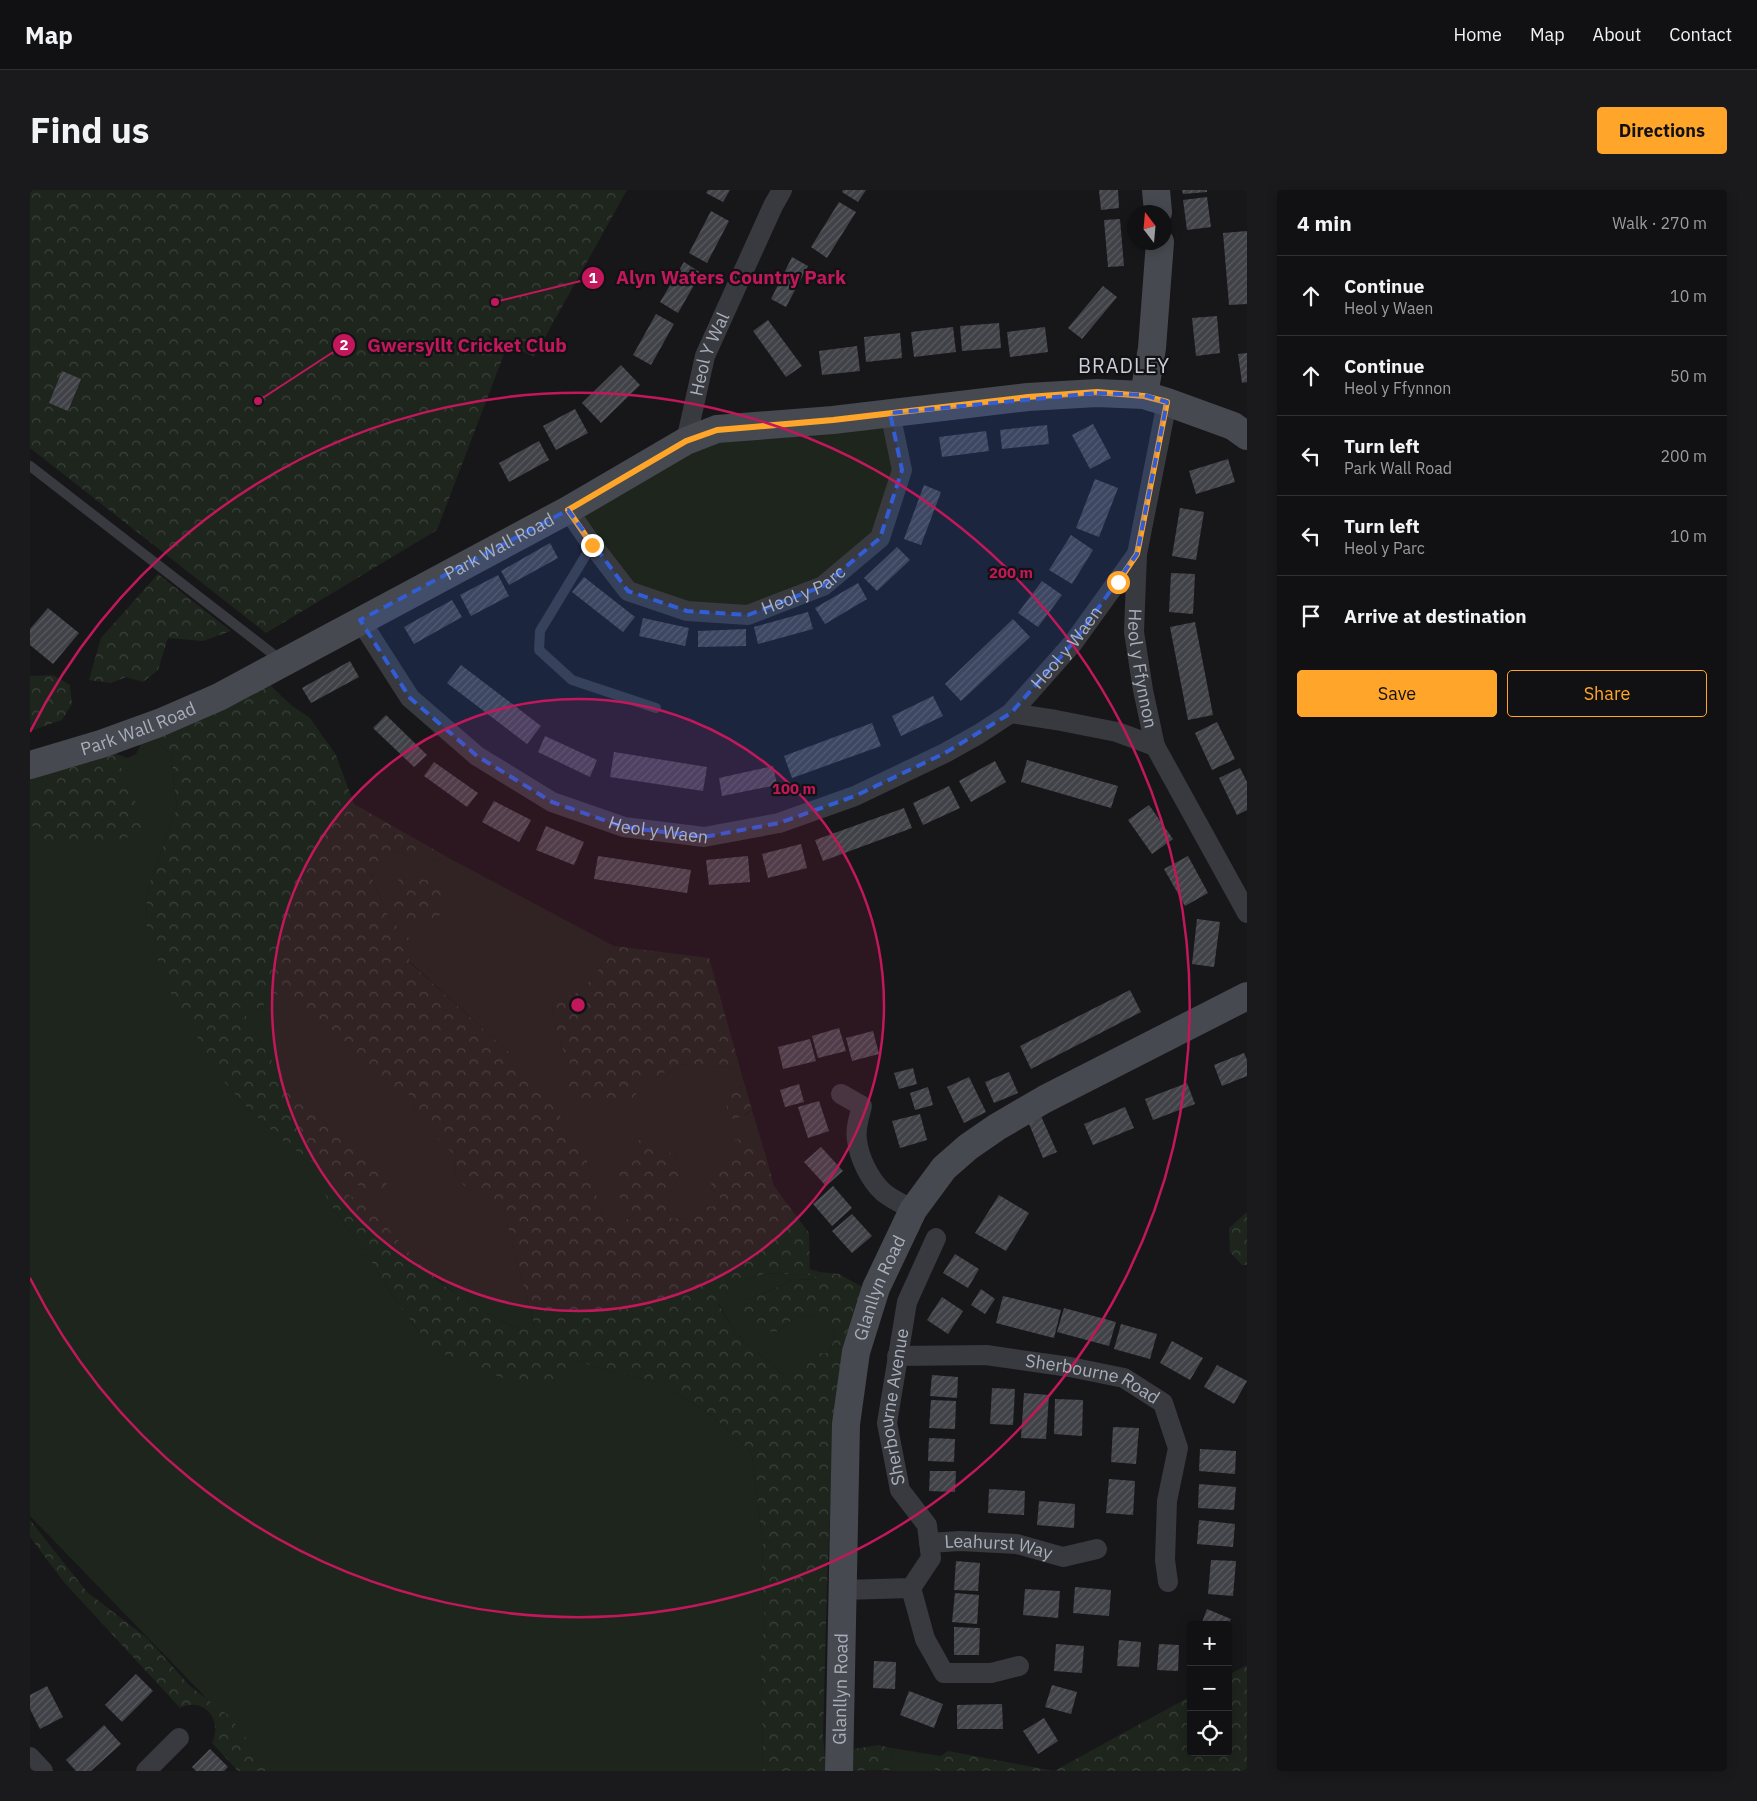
<!DOCTYPE html>
<meta charset="utf-8">
<style>
:root{--surface:#111114;--page:#1a1a1d;--text:#f1f3f6;--muted:#9c9da0;--line:#303134;--accent:#ffa62a}
body{margin:0;font-family:"IBM Plex Sans",sans-serif;background:var(--page);color:var(--text)}
.controls{position:absolute;right:15px;bottom:15px;display:grid;overflow:hidden;border-radius:5px;box-shadow:0 2px 12px #0003}
.controls button{width:45px;height:45px;display:grid;place-items:center;padding:0;border:0;border-bottom:1px solid var(--line);background:var(--surface);color:var(--text);font:25px sans-serif}
.compass{position:absolute;left:1097px;top:15px;width:45px;height:45px;border-radius:50%;background:var(--surface);box-shadow:0 2px 12px #0003;rotate:344deg}
.stop{position:absolute;width:15px;height:15px;margin:-11px;border:4px solid #ffa62a;border-radius:50%;background:#fff}
.stop.end{background:#ffa62a;border-color:#fff;box-shadow:0 1px 5px #0008}
.list{margin:0;padding:0;list-style:none}
h2{display:flex;justify-content:space-between;align-items:center;height:65px;margin:0;padding:0 20px;font-size:21px}
h2 small{font-size:16px;font-weight:400;color:var(--muted)}
.list li{display:grid;grid-template-columns:32px 1fr auto;gap:15px;align-items:center;box-sizing:border-box;height:80px;padding:0 20px;border-top:1px solid var(--line)}
.list b{display:block;font-size:19px;white-space:nowrap}
.list p{margin:0;font-size:16px;white-space:nowrap;color:var(--muted)}
.list em{font-size:16px;font-style:normal;color:var(--muted)}
.actions{display:flex;gap:10px;padding:15px 20px}
.actions a{flex:1;padding:11px 0;border:1px solid var(--accent);border-radius:5px;text-align:center;font-size:18px;color:var(--accent)}
.actions .main{background:var(--accent);color:#111}
.icon{flex:none;width:28px;height:28px;fill:none;stroke:currentColor;stroke-width:2;stroke-linecap:round;stroke-linejoin:round}
.map{position:relative;flex:none;width:1217px;height:1581px;overflow:hidden;border-radius:5px}
header{display:flex;align-items:center;gap:30px;box-sizing:border-box;height:70px;padding:0 25px;background:var(--surface);border-bottom:1px solid var(--line)}
header strong{font-size:24px}
nav{display:flex;gap:28px;margin-inline-start:auto;font-size:18px}
.intro{display:flex;align-items:center;justify-content:space-between;box-sizing:border-box;height:120px;padding:0 30px}
h1{margin:0;font-size:35px}
.button{padding:12px 22px;border-radius:5px;background:var(--accent);color:#111;font-size:18px;font-weight:700}
main{display:flex;gap:30px;padding:0 30px}
aside{flex:1;background:var(--surface);border-radius:5px;box-shadow:0 2px 12px #0003}
.map>svg:first-child{display:block}
</style>
<header>
<strong>Map</strong>
<nav><a>Home</a><a>Map</a><a>About</a><a>Contact</a></nav>
</header>
<div class="intro"><h1>Find us</h1><a class="button">Directions</a></div>
<main>
<div class="map">
<svg width="1217" height="1581" viewBox="0 0 1217 1581">
<defs>
<pattern id="forest-crowns" width="20" height="18" patternUnits="userSpaceOnUse" patternTransform="scale(1.25)"><rect width="20" height="18" fill="#1d251d"/><path d="M2 6a3 3 0 1 1 6 0M12 15a3 3 0 1 1 6 0" fill="none" stroke="#3b423c"/></pattern>
<pattern id="building-hatch" width="6" height="6" patternUnits="userSpaceOnUse" patternTransform="scale(1.25)"><rect width="6" height="6" fill="#414247"/><path d="M-1 1l2-2M0 6l6-6M5 7l2-2" fill="none" stroke="#5a5b60"/></pattern>
</defs>
<rect width="100%" height="100%" fill="#17171a"/>
<g fill="#1d251d">
<polygon points="860,223 872,280 850,348 793,396 718,425 598,401 538,320 656,251"/>
<polygon points="116,543 141,563 147,618 117,700 116,734 195,893 220,921 252,950 301,938 259,894 239,866 206,810 231,820 241,801 272,815 318,854 335,877 355,897 383,906 386,926 425,966 426,988 442,1003 467,1011 477,1033 505,1139 497,1141 484,1137 452,1121 429,1107 398,1081 300,1014 343,1074 368,1114 398,1153 537,1183 550,1171 564,1177 629,1193 680,1224 719,1260 722,1266 733,1355 731,1400 735,1428 731,1465 733,1581 229,1581 181,1513 0,1326 0,587 82,556 87,564 98,568 106,564 110,556 110,545"/>
<path d="M361 661 378 665 389 661 404 671 417 667 584 756C574 773 561 794 544 804 537 807 529 810 522 813 525 841 528 852 541 876L533 890 602 909 616 892 652 874 710 878 715 896 704 899 715 925 722 920 735 963 727 952 699 976 681 998 694 1012 686 1016 670 1017 662 1029 639 1028 638 1008 651 981 644 962 633 964 596 994 605 1023 595 1031 575 1035 556 967 483 866 379 771V748L359 728 340 682 356 673Z"/>
<polygon points="780,1079 790,1082 781,1090 765,1089 735,1103 709,1112 745,1143 768,1125 783,1127 797,1122 805,1148 798,1163 765,1184 756,1187 706,1144 688,1113 709,1093 736,1083 780,1085"/>
<polygon points="856,1557 911,1566 909,1567 905,1579 907,1581 844,1581 864,1580 864,1566"/>
</g>
<g fill="url(#forest-crowns)">
<polygon points="0,0 597,0 504,167 456,144 474,164 407,340 236,443 0,258"/>
<polygon points="128,384 201,441 173,451 138,448 128,480 113,492 96,487 81,493 59,490 71,448"/>
<polygon points="23,485 40,495 42,514 32,530 0,541 0,486"/>
<path d="M238 489 242 497 261 515 280 528 306 565 324 614 417 667 404 671 389 662 378 665 362 661 356 673 340 683 359 728 379 748V772L483 866 530 926 556 967 575 1035 595 1031 605 1023 597 1019 589 1006 596 994 586 980 592 971 602 967 605 950 624 951 633 964 644 962 651 981 638 1008 639 1028 661 1029 670 1017 686 1016 694 1012 681 998 682 985 699 975 705 949 727 952 735 963 744 996 779 1043 780 1085 736 1083 709 1093 688 1114 706 1144 756 1187 765 1184 767 1173 783 1163H798L805 1148 797 1123 783 1127 768 1125 745 1143 723 1135 711 1125 709 1112 735 1103 765 1089 781 1090 790 1082 809 1084 834 1098 804 1230 797 1394 793 1545 796 1581H733L731 1465 735 1428 731 1400 733 1355 722 1266 719 1260 680 1224 629 1193 564 1177 550 1171 537 1183 513 1193 473 1188 441 1177 412 1163 398 1153 368 1114 343 1074 300 1014 287 988C304 996 321 1005 336 1017 358 1036 376 1061 397 1081 419 1101 443 1117 470 1130 481 1136 493 1143 505 1138L477 1033 467 1011 442 1003 426 988 425 966 386 926 383 906 355 897 335 877 318 854 272 815 241 802 231 820 207 811 239 866 259 894 301 938 354 981 358 987V992L353 998 338 1000 276 968 252 950 220 921 195 893 136 795 116 734 117 700 147 618 141 563 116 543Z"/>
<polygon points="82,556 118,642 77,653 40,650 23,655 8,652 2,644 6,639 3,636 0,637 0,616 25,582 60,572 60,567"/>
<path d="M370 687 397 690 416 705 412 724C389 735 381 739 362 719L363 702Z"/>
<path d="M584 756 679 768 710 878 652 874 616 892 602 909C579 912 556 916 535 903L533 890 541 876C528 851 525 841 522 813 529 810 537 807 544 804 561 794 574 773 584 756Z"/>
<polygon points="715,896 722,920 704,930 698,923 695,908 704,899"/>
<polygon points="1217,1022 1217,1075 1212,1075 1200,1062 1199,1038"/>
<path d="M0 1330 57 1402 117 1448 160 1496 199 1526 226 1561 238 1581H208L182 1553C193 1530 174 1506 150 1518L33 1391 0 1347Z"/>
<polygon points="1217,1475 1217,1581 907,1581 905,1579 909,1567 918,1561 1024,1581 1161,1506 1161,1562 1198,1562 1198,1485"/>
<polygon points="849,1555 856,1557 864,1566 864,1580 812,1581 812,1568 824,1559"/>
</g>
<g fill="url(#building-hatch)">
<polygon points="678,0 700,0 693,12 676,3"/>
<polygon points="813,0 836,0 828,12 812,2"/>
<polygon points="1069,0 1088,0 1089,18 1071,20"/>
<polygon points="1152,0 1177,0 1177,2 1153,4"/>
<polygon points="1177,7 1181,37 1157,40 1153,10"/>
<polygon points="809,12 826,22 797,68 781,57"/>
<polygon points="681,21 699,31 677,73 659,63"/>
<polygon points="1090,29 1094,76 1078,77 1074,30"/>
<polygon points="1217,41 1217,114 1199,115 1193,43"/>
<polygon points="762,67 778,76 756,117 741,109"/>
<polygon points="654,72 671,83 648,123 630,112"/>
<polygon points="1073,96 1087,107 1052,149 1038,138"/>
<polygon points="626,124 644,134 621,175 603,165"/>
<polygon points="1187,126 1190,163 1166,166 1162,128"/>
<polygon points="738,130 772,176 756,187 723,141"/>
<polygon points="969,133 971,158 932,161 930,136"/>
<polygon points="923,137 926,162 884,167 881,142"/>
<polygon points="1015,137 1018,162 980,167 977,142"/>
<polygon points="870,143 872,168 836,172 834,147"/>
<polygon points="827,156 830,181 792,185 789,161"/>
<polygon points="1217,163 1217,192 1212,193 1208,164"/>
<polygon points="591,175 610,195 571,233 552,213"/>
<polygon points="32,181 51,189 38,221 19,213"/>
<polygon points="545,219 558,243 526,260 513,236"/>
<polygon points="1063,234 1081,268 1060,279 1042,245"/>
<polygon points="1017,235 1019,254 972,259 970,240"/>
<polygon points="956,241 959,261 912,267 909,247"/>
<polygon points="509,251 519,270 479,292 469,273"/>
<polygon points="1198,269 1205,292 1166,304 1159,281"/>
<polygon points="1065,289 1088,298 1069,347 1046,338"/>
<polygon points="894,295 911,302 891,355 874,349"/>
<polygon points="1150,318 1174,322 1166,370 1142,366"/>
<polygon points="1041,345 1063,360 1042,394 1019,380"/>
<polygon points="520,353 528,368 479,395 471,381"/>
<polygon points="867,357 880,370 847,401 834,388"/>
<polygon points="1141,383 1165,384 1163,424 1139,422"/>
<polygon points="468,385 479,406 441,426 430,405"/>
<polygon points="554,387 605,427 593,442 542,402"/>
<polygon points="1012,391 1032,405 1008,437 988,423"/>
<polygon points="828,393 837,409 795,434 785,418"/>
<polygon points="422,410 432,427 384,454 374,437"/>
<polygon points="18,418 49,443 23,474 0,455 0,439"/>
<polygon points="778,422 783,439 728,454 724,437"/>
<polygon points="613,428 659,438 655,456 609,446"/>
<polygon points="983,429 1000,447 931,511 915,494"/>
<polygon points="1165,432 1183,525 1158,530 1140,437"/>
<polygon points="716,439 716,456 668,457 668,441"/>
<polygon points="320,471 329,487 281,513 272,498"/>
<polygon points="431,475 511,536 497,554 417,493"/>
<polygon points="903,506 913,526 871,546 862,526"/>
<polygon points="356,525 397,565 384,577 343,538"/>
<polygon points="1187,532 1205,569 1182,580 1165,543"/>
<polygon points="842,533 851,556 762,588 754,566"/>
<polygon points="515,546 567,570 560,587 508,562"/>
<polygon points="584,562 677,577 673,601 580,587"/>
<polygon points="997,570 1088,596 1081,618 991,592"/>
<polygon points="965,571 976,592 941,612 929,591"/>
<polygon points="404,572 448,603 437,617 394,586"/>
<polygon points="743,576 747,595 692,606 689,588"/>
<polygon points="1210,578 1217,592 1217,620 1207,625 1189,588"/>
<polygon points="919,596 930,618 893,635 883,613"/>
<polygon points="464,611 501,630 489,652 452,632"/>
<polygon points="1119,615 1143,649 1122,664 1098,630"/>
<polygon points="874,618 882,638 793,671 785,650"/>
<polygon points="516,636 554,652 544,675 506,660"/>
<polygon points="771,654 777,678 738,688 732,664"/>
<polygon points="568,666 661,680 657,703 564,689"/>
<polygon points="718,666 720,692 679,695 676,670"/>
<polygon points="1158,666 1178,703 1155,716 1134,679"/>
<polygon points="1167,729 1190,732 1184,777 1162,774"/>
<polygon points="1100,800 1111,822 1001,879 990,856"/>
<polygon points="809,838 816,861 788,868 782,846"/>
<polygon points="843,841 849,864 822,871 816,848"/>
<polygon points="780,849 786,871 753,879 748,857"/>
<polygon points="1214,863 1217,870 1217,886 1192,896 1184,875"/>
<polygon points="883,878 887,894 869,899 864,883"/>
<polygon points="979,882 988,903 964,913 955,892"/>
<polygon points="939,887 956,922 934,933 917,897"/>
<polygon points="1157,893 1165,914 1123,930 1115,909"/>
<polygon points="769,894 774,912 755,917 750,900"/>
<polygon points="898,897 903,915 885,920 880,903"/>
<polygon points="789,911 799,941 778,948 768,917"/>
<polygon points="1095,917 1104,938 1063,955 1054,934"/>
<polygon points="890,924 897,950 870,958 862,931"/>
<polygon points="1010,924 1027,962 1013,968 997,929"/>
<polygon points="791,957 813,981 796,996 774,972"/>
<polygon points="803,996 822,1018 802,1036 783,1014"/>
<polygon points="969,1005 999,1023 976,1061 945,1043"/>
<polygon points="822,1024 842,1046 822,1063 802,1041"/>
<polygon points="925,1064 949,1079 938,1098 913,1083"/>
<polygon points="951,1099 965,1109 955,1124 941,1115"/>
<polygon points="973,1106 1031,1120 1024,1148 966,1133"/>
<polygon points="912,1107 933,1121 918,1144 897,1130"/>
<polygon points="1034,1118 1086,1132 1079,1156 1027,1142"/>
<polygon points="1091,1134 1127,1144 1120,1169 1084,1159"/>
<polygon points="1142,1151 1173,1168 1160,1190 1130,1173"/>
<polygon points="1187,1175 1217,1191 1204,1214 1174,1197"/>
<polygon points="902,1185 928,1187 927,1208 900,1206"/>
<polygon points="962,1198 985,1199 983,1235 960,1234"/>
<polygon points="994,1203 1019,1205 1016,1249 991,1248"/>
<polygon points="1025,1209 1053,1210 1052,1246 1024,1244"/>
<polygon points="901,1210 926,1211 925,1239 899,1238"/>
<polygon points="1083,1237 1109,1238 1106,1274 1081,1272"/>
<polygon points="899,1248 925,1249 924,1272 898,1271"/>
<polygon points="1170,1259 1206,1261 1205,1284 1169,1281"/>
<polygon points="900,1281 926,1281 925,1302 899,1301"/>
<polygon points="1079,1289 1105,1291 1103,1325 1076,1323"/>
<polygon points="1169,1294 1206,1297 1204,1320 1168,1318"/>
<polygon points="959,1299 995,1301 994,1325 958,1323"/>
<polygon points="1009,1311 1045,1314 1044,1338 1007,1335"/>
<polygon points="1169,1330 1205,1334 1203,1357 1167,1354"/>
<polygon points="1181,1370 1206,1371 1203,1406 1178,1404"/>
<polygon points="926,1371 950,1373 948,1401 924,1400"/>
<polygon points="1045,1397 1081,1400 1079,1426 1043,1423"/>
<polygon points="995,1399 1030,1401 1028,1428 993,1425"/>
<polygon points="925,1403 949,1405 947,1434 922,1432"/>
<polygon points="1177,1419 1201,1429 1198,1435 1171,1435"/>
<polygon points="924,1437 950,1438 949,1465 924,1465"/>
<polygon points="1089,1450 1111,1452 1109,1477 1087,1476"/>
<polygon points="1026,1454 1054,1456 1052,1483 1024,1481"/>
<polygon points="1129,1454 1149,1455 1148,1481 1127,1480"/>
<polygon points="844,1471 866,1472 865,1499 843,1498"/>
<polygon points="106,1484 123,1501 92,1532 75,1515"/>
<polygon points="1022,1495 1047,1502 1041,1524 1015,1517"/>
<polygon points="17,1496 33,1527 10,1539 0,1519 0,1505"/>
<polygon points="879,1501 913,1514 904,1538 870,1525"/>
<polygon points="972,1514 973,1539 927,1539 927,1515"/>
<polygon points="1014,1528 1028,1551 1008,1564 993,1541"/>
<polygon points="74,1535 91,1554 61,1581 46,1581 36,1570"/>
<polygon points="180,1559 198,1577 194,1581 166,1581 162,1577"/>
</g>
<g fill="none" stroke-linecap="round" stroke-linejoin="round">
<g stroke="#383a3f" stroke-width="10">
<polyline points="0,276 252,471"/>
<polyline points="562,355 510,441 509,460 542,490 626,518"/>
</g>
<g stroke="#383a3f" stroke-width="20">
<path id="s1" d="M1137 212 1107 364 1104 442 1113 500 1125 556 1217 723"/>
<path id="s2" d="M656 251 675 166 743 16 752 0"/>
<path id="s3" d="M538 320 558 349 598 401 657 421 718 425 793 396 850 348 872 280 860 223"/>
<path id="s4" d="M330 430 380 508 447 566 522 612 594 637 674 647 749 633 825 606 915 563 949 544 981 523 1043 453 1107 364"/>
<polyline points="981,523 1026,530 1087,542 1125,556"/>
<path d="M811 904 832 916C829 927 825 939 827 950 829 968 840 990 853 1002 861 1009 873 1014 883 1020"/>
<path id="s5" d="M867 1166 956 1165 1040 1177 1094 1188 1133 1213 1148 1258 1137 1311 1135 1370 1138 1392"/>
<path id="s6" d="M899 1353 930 1351 987 1354 1033 1367 1067 1359"/>
<polyline points="881,1398 895,1449 914,1483 961,1483 989,1476"/>
<path id="s7" d="M813 1400 881 1398 901 1368 897 1335 870 1300 857 1233 877 1112 906 1048"/>
<polyline points="0,1567 13,1581"/>
<polyline points="116,1581 149,1548"/>
</g>
<g stroke="#46494f" stroke-width="28">
<polyline points="1126,0 1128,22"/>
<polyline points="1114,205 1122,158 1130,52"/>
<path id="s8" d="M0 575 71 554 129 533 189 507 538 320 656 251 687 239 803 230 998 207 1067 203 1114 205 1137 212 1203 236 1217 246"/>
<path id="s9" d="M809 1581 816 1234 826 1162 846 1098 883 1020 914 978 938 957 967 937 1015 909 1217 806"/>
</g>
</g>
<g fill="none" stroke-linecap="round" stroke-linejoin="round">
<polyline stroke="#ffa62a" stroke-width="6" points="562,355 538,320 656,251 687,240 803,230 998,207 1067,202 1114,206 1137,212 1107,364 1088,392"/>
</g>
<path fill="#325dd4" fill-opacity="0.2" stroke="#325dd4" stroke-width="4" stroke-dasharray="10 6" stroke-linejoin="round" d="M1067 203 1114 205 1137 212 1107 364 1043 453 981 523 915 563 825 606 749 633 674 647 594 637 522 612 447 566 380 508 330 430 538 320 598 401 657 421 718 425 793 396 850 348 872 280 860 223Z"/>
<circle cx="548" cy="815" r="306" fill="#c2185b" fill-opacity=".12"/>
<g fill="none" stroke="#c2185b" stroke-width="2.5">
<circle cx="548" cy="815" r="306"/>
<path d="M0 542A612 612 0 1 1 0 1088"/>
</g>
<g text-anchor="middle" stroke-width="4.5" stroke-linejoin="round" paint-order="stroke">
<g font-size="18" fill="#a8afbb" stroke="#121215">
<text dy="6" stroke="none"><textPath href="#s2" startOffset="90">Heol Y Wal</textPath></text>
<text dy="6" stroke="none"><textPath href="#s8" startOffset="519">Park Wall Road</textPath></text>
<text dy="6" stroke="none"><textPath href="#s3" startOffset="285">Heol y Parc</textPath></text>
<text dy="6" stroke="none"><textPath href="#s4" startOffset="846">Heol y Waen</textPath></text>
<text dy="6" stroke="none"><textPath href="#s1" startOffset="270">Heol y Ffynnon</textPath></text>
<text dy="6" stroke="none"><textPath href="#s8" startOffset="114">Park Wall Road</textPath></text>
<text dy="6" stroke="none"><textPath href="#s4" startOffset="380">Heol y Waen</textPath></text>
<text dy="6" stroke="none"><textPath href="#s9" startOffset="488">Glanllyn Road</textPath></text>
<text dy="6" stroke="none"><textPath href="#s5" startOffset="199">Sherbourne Road</textPath></text>
<text dy="6" stroke="none"><textPath href="#s7" startOffset="266">Sherbourne Avenue</textPath></text>
<text dy="6" stroke="none"><textPath href="#s6" startOffset="70">Leahurst Way</textPath></text>
<text dy="6" stroke="none"><textPath href="#s9" startOffset="82">Glanllyn Road</textPath></text>
</g>
<g font-size="20" letter-spacing="1" fill="#caced6" stroke="#121215">
<text x="1094" y="183">BRADLEY</text>
</g>
</g>
<circle cx="548" cy="815" r="8" fill="#c2185b" stroke="#121215" stroke-width="2.5"/>
<g font-size="15" text-anchor="middle" font-weight="bold" fill="#c2185b" stroke="#121215" stroke-width="4.5" stroke-linejoin="round" paint-order="stroke">
<text x="981" y="388">200 m</text>
<text x="764" y="604">100 m</text>
</g>
<path fill="none" stroke="#c2185b" stroke-width="2" d="M465 112L563 88M228 211L314 155"/>
<g fill="#c2185b" stroke="#121215" stroke-width="2">
<circle cx="465" cy="112" r="5"/>
<circle cx="228" cy="211" r="5"/>
<circle cx="563" cy="88" r="12"/>
<circle cx="314" cy="155" r="12"/>
</g>
<g font-size="15" text-anchor="middle" font-weight="bold" fill="#fff">
<text x="563" y="93">1</text>
<text x="314" y="160">2</text>
</g>
<g font-size="19" text-anchor="middle" font-weight="bold" fill="#c2185b" stroke="#121215" stroke-width="4.5" stroke-linejoin="round" paint-order="stroke">
<text x="701" y="94">Alyn Waters Country Park</text>
<text x="437" y="162">Gwersyllt Cricket Club</text>
</g>
</svg>
<div class="controls">
<button>+</button>
<button>−</button>
<button><svg class="icon" aria-label="locate" viewBox="0 0 24 24"><circle cx="12" cy="12" r="6"/><path d="M12 2v4M12 18v4M2 12h4M18 12h4"/></svg></button>
</div>
<svg class="compass" viewBox="-18 -18 36 36"><path d="M0-13l5 13h-10z" fill="#e53935"/><path d="M0 13l5-13h-10z" fill="#9c9da0"/></svg>
<div class="stop" style="left:1088px;top:392px"></div>
<div class="stop end" style="left:562px;top:355px"></div>
</div>
<aside>
<h2>4 min<small>Walk · 270 m</small></h2>
<ul class="list">
<li><svg class="icon" aria-label="ahead" viewBox="0 0 24 24"><path d="M12 20V5M6 11l6-6 6 6"/></svg><div><b>Continue</b><p>Heol y Waen</p></div><em>10 m</em></li>
<li><svg class="icon" aria-label="ahead" viewBox="0 0 24 24"><path d="M12 20V5M6 11l6-6 6 6"/></svg><div><b>Continue</b><p>Heol y Ffynnon</p></div><em>50 m</em></li>
<li><svg class="icon" aria-label="left" viewBox="0 0 24 24"><path d="M17 20v-9H6M10 6l-5 5 5 5"/></svg><div><b>Turn left</b><p>Park Wall Road</p></div><em>200 m</em></li>
<li><svg class="icon" aria-label="left" viewBox="0 0 24 24"><path d="M17 20v-9H6M10 6l-5 5 5 5"/></svg><div><b>Turn left</b><p>Heol y Parc</p></div><em>10 m</em></li>
<li><svg class="icon" aria-label="arrive" viewBox="0 0 24 24"><path d="M6 21V4h12l-3 4 3 4H6"/></svg><div><b>Arrive at destination</b></div></li>
</ul>
<div class="actions"><a class="main">Save</a><a>Share</a></div>
</aside>
</main>
